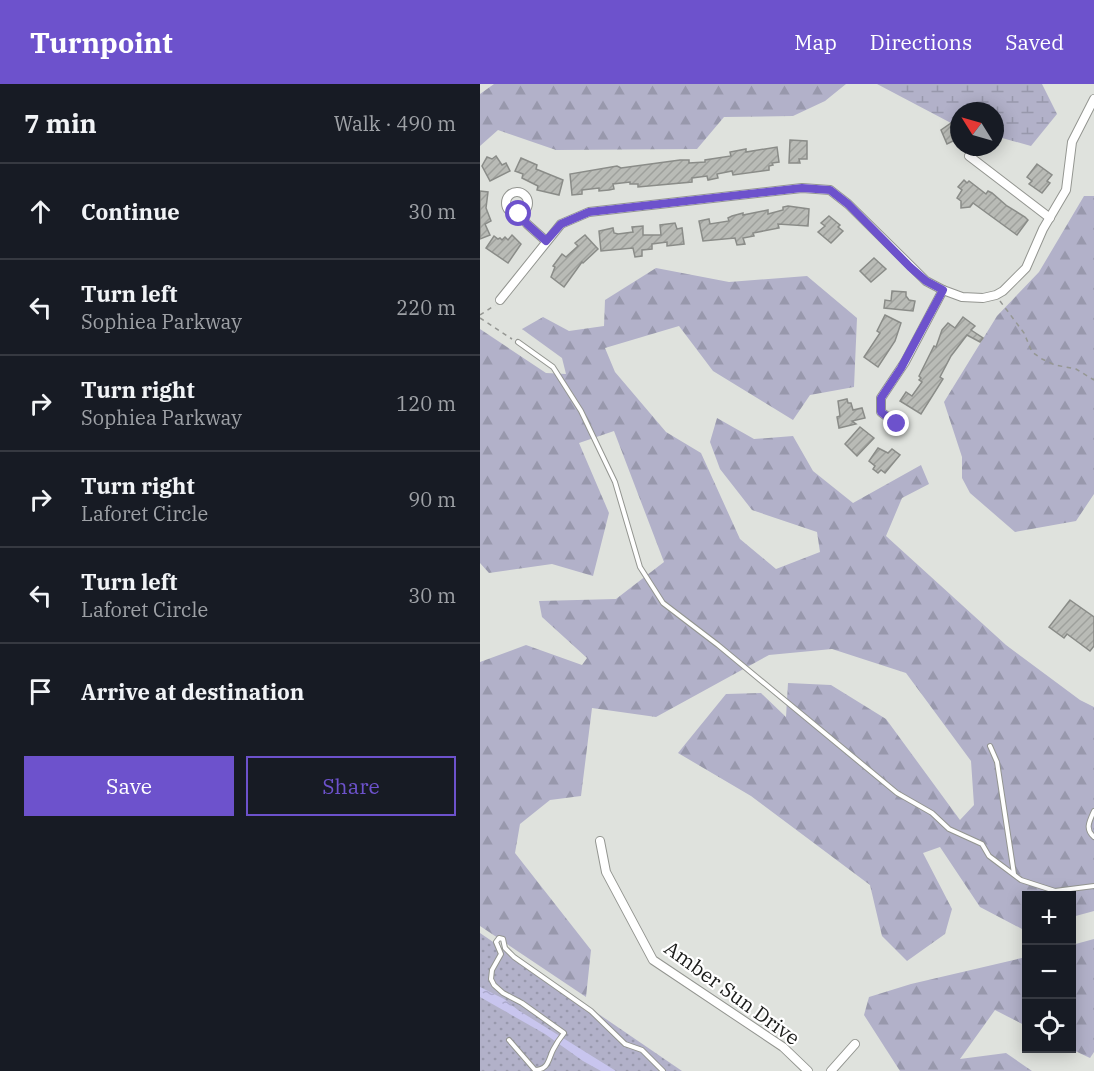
<!DOCTYPE html>
<meta charset="utf-8">
<style>
:root{--surface:#171b24;--page:#242831;--text:#f1f3f6;--muted:#9ea1a6;--line:#363941;--accent:#6d52cc}
body{margin:0;font-family:"IBM Plex Serif",serif;background:var(--page);color:var(--text)}
.controls{position:absolute;right:18px;bottom:18px;display:grid;overflow:hidden;border-radius:0px;box-shadow:0 3px 15px #0003}
.controls button{width:54px;height:54px;display:grid;place-items:center;padding:0;border:0;border-bottom:2px solid var(--line);background:var(--surface);color:var(--text);font:30px sans-serif}
.compass{position:absolute;left:470px;top:18px;width:54px;height:54px;border-radius:50%;background:var(--surface);box-shadow:0 3px 15px #0003;rotate:307deg}
.stop{position:absolute;width:18px;height:18px;margin:-14px;border:4px solid #6d52cc;border-radius:50%;background:#fff}
.stop.end{background:#6d52cc;border-color:#fff;box-shadow:0 2px 6px #0008}
.list{margin:0;padding:0;list-style:none}
h2{display:flex;justify-content:space-between;align-items:center;height:78px;margin:0;padding:0 24px;font-size:26px}
h2 small{font-size:20px;font-weight:400;color:var(--muted)}
.list li{display:grid;grid-template-columns:39px 1fr auto;gap:18px;align-items:center;box-sizing:border-box;height:96px;padding:0 24px;border-top:2px solid var(--line)}
.list b{display:block;font-size:22px;white-space:nowrap}
.list p{margin:0;font-size:20px;white-space:nowrap;color:var(--muted)}
.list em{font-size:20px;font-style:normal;color:var(--muted)}
.actions{display:flex;gap:12px;padding:18px 24px}
.actions a{flex:1;padding:14px 0;border:2px solid var(--accent);border-radius:0px;text-align:center;font-size:21px;color:var(--accent)}
.actions .main{background:var(--accent);color:#fff}
.icon{flex:none;width:33px;height:33px;fill:none;stroke:currentColor;stroke-width:2;stroke-linecap:round;stroke-linejoin:round}
.map{position:relative;flex:none;width:614px;height:987px;overflow:hidden}
header{display:flex;align-items:center;gap:36px;box-sizing:border-box;height:84px;padding:0 30px;background:var(--accent);color:#fff}
header strong{font-size:28px}
nav{display:flex;gap:33px;margin-inline-start:auto;font-size:21px}
main{display:flex}
aside{flex:1;background:var(--surface)}
.map>svg:first-child{display:block}
</style>
<header>
<strong>Turnpoint</strong>
<nav><a>Map</a><a>Directions</a><a>Saved</a></nav>
</header>
<main>
<aside>
<h2>7 min<small>Walk · 490 m</small></h2>
<ul class="list">
<li><svg class="icon" aria-label="ahead" viewBox="0 0 24 24"><path d="M12 20V5M6 11l6-6 6 6"/></svg><div><b>Continue</b></div><em>30 m</em></li>
<li><svg class="icon" aria-label="left" viewBox="0 0 24 24"><path d="M17 20v-9H6M10 6l-5 5 5 5"/></svg><div><b>Turn left</b><p>Sophiea Parkway</p></div><em>220 m</em></li>
<li><svg class="icon" aria-label="right" viewBox="0 0 24 24"><path d="M7 20v-9h11M14 6l5 5-5 5"/></svg><div><b>Turn right</b><p>Sophiea Parkway</p></div><em>120 m</em></li>
<li><svg class="icon" aria-label="right" viewBox="0 0 24 24"><path d="M7 20v-9h11M14 6l5 5-5 5"/></svg><div><b>Turn right</b><p>Laforet Circle</p></div><em>90 m</em></li>
<li><svg class="icon" aria-label="left" viewBox="0 0 24 24"><path d="M17 20v-9H6M10 6l-5 5 5 5"/></svg><div><b>Turn left</b><p>Laforet Circle</p></div><em>30 m</em></li>
<li><svg class="icon" aria-label="arrive" viewBox="0 0 24 24"><path d="M6 21V4h12l-3 4 3 4H6"/></svg><div><b>Arrive at destination</b></div></li>
</ul>
<div class="actions"><a class="main">Save</a><a>Share</a></div>
</aside>
<div class="map">
<svg width="614" height="987" viewBox="0 0 614 987">
<defs>
<pattern id="grass-dots" width="8" height="8" patternUnits="userSpaceOnUse" patternTransform="scale(1.5)"><rect width="8" height="8" fill="#b2b1c9"/><path d="M2 2h.1M6 6h.1" fill="none" stroke="#9898ac" stroke-width="1.8" stroke-linecap="round"/></pattern>
<pattern id="forest-firs" width="22" height="20" patternUnits="userSpaceOnUse" patternTransform="scale(1.5)"><rect width="22" height="20" fill="#b2b1c9"/><path d="M5 1l3.5 6h-7zM16 11l3.5 6h-7z" fill="#9898ac"/></pattern>
<pattern id="wetland-marsh" width="20" height="14" patternUnits="userSpaceOnUse" patternTransform="scale(1.5)"><rect width="20" height="14" fill="#b2b1c9"/><path d="M1 5h8M5 5V1M11 12h8M15 12V8" fill="none" stroke="#9898ac"/></pattern>
<pattern id="water-ripples" width="26" height="14" patternUnits="userSpaceOnUse" patternTransform="scale(1.5)"><rect width="26" height="14" fill="#c8c5ee"/><path d="M2 4q2-2 4 0t4 0M15 11q2-2 4 0t4 0" fill="none" stroke="#aba9cc"/></pattern>
<pattern id="building-hatch" width="6" height="6" patternUnits="userSpaceOnUse" patternTransform="scale(1.5)"><rect width="6" height="6" fill="#b9bbb6"/><path d="M-1 1l2-2M0 6l6-6M5 7l2-2" fill="none" stroke="#9ea09c"/></pattern>
</defs>
<rect width="100%" height="100%" fill="#dfe2dd"/>
<polygon fill="url(#grass-dots)" points="0,849 202,987 0,987"/>
<g fill="url(#forest-firs)">
<polygon points="14,0 366,0 345,17 313,32 244,33 217,65 76,66 18,46 0,62 0,10"/>
<polygon points="604,112 614,112 614,410 596,437 535,448 490,409 482,394 482,373 464,318 517,232 559,188"/>
<polygon points="176,184 249,198 327,192 377,234 374,303 330,311 313,336 233,287 199,242 125,264 135,288 186,348 221,369 260,455 296,485 340,468 337,448 272,426 240,385 230,358 237,334 274,355 313,352 333,387 373,419 441,381 449,400 422,414 406,452 526,561 600,616 614,623 614,827 592,833 592,812 546,812 546,844 542,845 500,823 460,763 443,769 472,825 465,850 427,877 402,852 390,801 271,712 198,669 246,610 281,609 306,633 308,599 351,601 406,635 480,736 494,721 491,677 426,589 352,565 289,571 176,633 112,624 101,712 70,716 40,740 35,769 111,866 106,913 0,842 0,578 46,561 102,581 107,574 62,533 59,517 136,515 184,478 134,347 99,359 129,429 113,492 72,480 9,489 0,479 0,245 66,289 86,290 82,274 42,245 63,233 89,247 124,242 125,216"/>
<polygon points="614,855 614,968 610,974 591,965 592,861"/>
<polygon points="546,873 546,942 515,926 480,975 526,969 552,987 420,987 384,931 389,913 431,900"/>
</g>
<polygon fill="url(#wetland-marsh)" points="397,0 562,0 577,30 551,62 515,52 515,27 479,27 479,41 471,39"/>
<polygon fill="url(#water-ripples)" points="0,903 24,915 38,926 136,987 121,987 103,977 65,950 0,913"/>
<g fill="url(#building-hatch)" stroke="#8a8c88" stroke-width="1.5">
<polygon points="471,39 473,42 479,39 479,54 467,60 461,46"/>
<polygon points="310,56 327,57 327,75 319,75 320,79 309,79"/>
<polygon points="297,63 299,78 292,79 293,81 289,82 289,86 253,91 252,87 237,90 238,94 228,96 227,92 212,94 212,98 158,103 158,100 150,100 150,98 133,100 134,105 129,106 119,107 119,104 102,106 102,110 92,111 90,90 137,82 141,84 200,76 209,76 209,79 225,78 225,76 251,72 250,68 266,65 266,68"/>
<polygon points="16,72 22,81 26,79 30,87 10,97 2,82 7,73 12,75"/>
<polygon points="41,74 57,81 56,85 83,96 79,111 57,106 58,102 42,94 43,90 35,87"/>
<polygon points="557,80 572,91 567,97 570,99 562,109 549,100 552,97 547,93"/>
<polygon points="484,96 487,99 489,97 506,110 508,107 512,109 527,122 545,133 548,136 537,151 493,119 490,123 481,124 481,117 477,114 482,106 478,103"/>
<polygon points="0,107 8,108 6,124 11,137 5,140 10,151 0,155"/>
<polygon points="308,122 329,125 328,142 298,140 299,144 273,149 274,152 263,154 265,160 257,161 255,154 223,157 219,137 229,135 230,140 249,137 248,134 252,132 263,129 263,131 288,126 288,130 303,126 303,123"/>
<polygon points="349,132 360,141 358,143 363,147 351,159 338,148 345,142 341,139"/>
<polygon points="195,139 197,145 202,144 204,160 187,162 187,158 172,160 172,165 162,166 162,172 155,173 153,164 121,167 119,147 133,144 134,149 138,150 153,148 152,143 163,142 163,151 181,151 180,141"/>
<polygon points="32,151 41,160 28,179 6,164 14,152 18,155 20,154 22,156 25,153 28,156"/>
<polygon points="105,151 118,165 103,179 102,178 84,203 71,193 75,183 73,182 82,170 86,173 98,162 95,159"/>
<polygon points="394,174 406,185 391,198 380,187"/>
<polygon points="412,207 426,208 426,212 429,216 435,217 433,227 404,224 405,216 411,217"/>
<polygon points="405,231 421,239 415,257 398,283 384,273 400,249 397,247"/>
<polygon points="483,233 495,242 491,246 503,254 500,258 487,251 471,272 460,293 463,295 441,330 420,317 426,308 432,312 442,298 439,296 441,294 439,292 454,262 456,263 462,246 468,239 475,244"/>
<polygon points="367,315 368,319 371,319 373,326 382,324 385,334 372,337 376,340 359,344 357,333 360,332 358,317"/>
<polygon points="380,343 394,354 377,372 365,360"/>
<polygon points="398,364 408,369 412,365 420,371 405,389 401,386 398,389 393,385 395,382 389,377"/>
<polygon points="590,516 614,533 614,562 610,567 587,550 584,554 569,543"/>
</g>
<g fill="none" stroke-linecap="round" stroke-linejoin="round">
<defs>
<g id="lane">
<polyline points="38,258 73,283 101,327 135,398 160,483 183,519 238,561 417,709 452,729 469,745 502,760 509,772 541,796 575,807 614,802"/>
<polyline points="510,662 517,678 534,790"/>
<path d="M614 727C609 738 605 745 614 753"/>
<path d="M29 956 55 986C69 985 68 976 73 966 76 960 80 954 84 949L42 919 23 909 14 901 11 895 12 886 21 870 16 858 19 854 23 855 25 864 34 873 111 927 145 960 162 966 183 987"/>
</g>
<g id="street">
<polyline points="489,72 570,134"/>
<circle cx="37" cy="119" r="11"/>
<polyline points="39,130 47,140 66,157"/>
<polyline points="20,216 81,140 109,128 322,104 350,106 368,120 446,197 463,206 482,213 503,214 516,211 523,207 546,184 563,145 586,106 592,58 614,15"/>
<polyline points="417,340 401,328 401,314 425,278 463,206"/>
<polyline points="120,757 126,788 173,876 303,963 328,987"/>
<polyline points="351,987 375,960"/>
</g>
</defs>
<use href="#lane" stroke="#939590" stroke-width="6"/>
<use href="#street" stroke="#939590" stroke-width="10"/>
<g stroke="#959793" stroke-width="1.5" stroke-dasharray="4.5 4.5" stroke-linecap="butt">
<polyline points="520,217 544,249 552,268 562,275 575,281 596,285 614,296"/>
<polyline points="0,231 15,221"/>
<polyline points="0,234 32,255"/>
</g>
<use href="#lane" stroke="#fff" stroke-width="4"/>
<use href="#street" stroke="#fff" stroke-width="8"/>
</g>
<g fill="none" stroke-linecap="round" stroke-linejoin="round">
<polyline stroke="#6d52cc" stroke-width="8" points="39,130 47,140 66,157 81,140 109,128 322,104 350,106 368,120 430,183 446,197 463,206 421,284 401,314 401,328 417,340"/>
</g>
<g text-anchor="middle" stroke-width="4.5" stroke-linejoin="round" paint-order="stroke">
<g font-size="20" fill="#1a1b19" stroke="#fff">
<text transform="translate(252 909) rotate(36)" y="7">Amber Sun Drive</text>
</g>
</g>
</svg>
<div class="controls">
<button>+</button>
<button>−</button>
<button><svg class="icon" aria-label="locate" viewBox="0 0 24 24"><circle cx="12" cy="12" r="6"/><path d="M12 2v4M12 18v4M2 12h4M18 12h4"/></svg></button>
</div>
<svg class="compass" viewBox="-18 -18 36 36"><path d="M0-13l5 13h-10z" fill="#e53935"/><path d="M0 13l5-13h-10z" fill="#9ea1a6"/></svg>
<div class="stop" style="left:39px;top:130px"></div>
<div class="stop end" style="left:417px;top:340px"></div>
</div>
</main>
